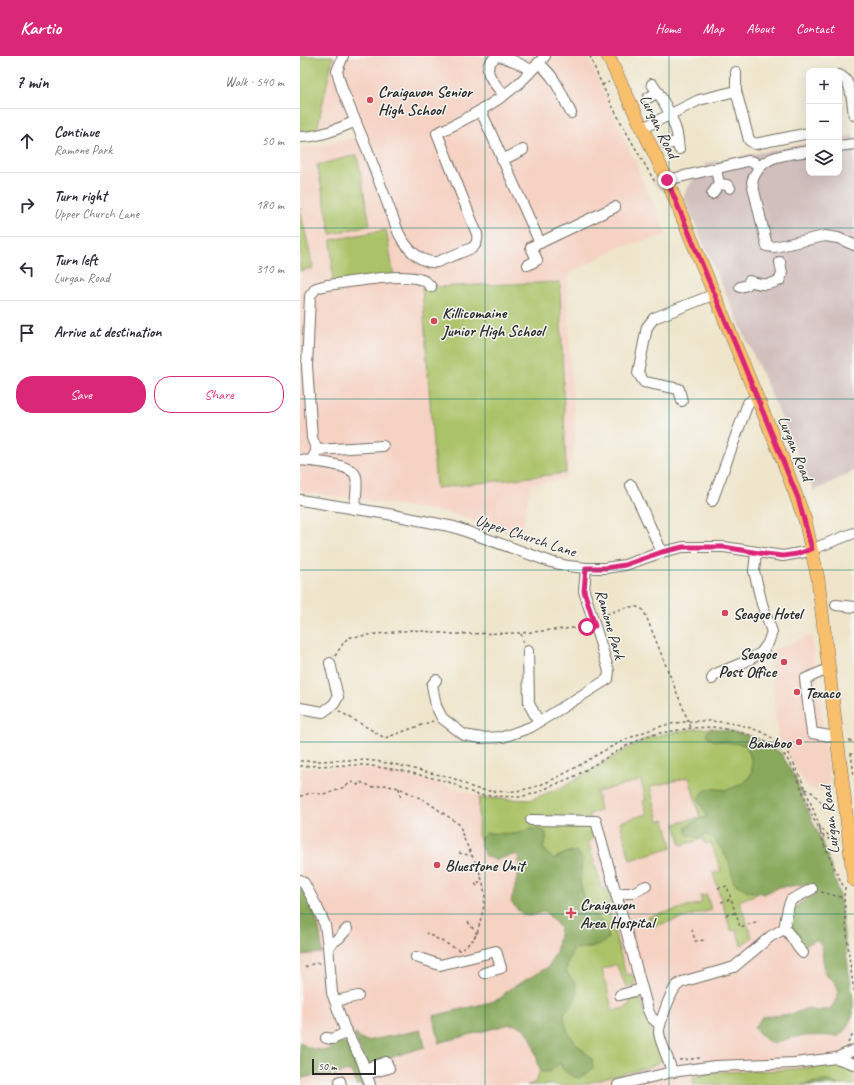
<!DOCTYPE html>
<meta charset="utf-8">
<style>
:root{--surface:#fff;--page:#f2f2f3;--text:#2b2b33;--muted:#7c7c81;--line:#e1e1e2;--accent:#db2777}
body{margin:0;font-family:Caveat,sans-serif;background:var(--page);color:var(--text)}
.controls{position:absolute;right:12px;top:12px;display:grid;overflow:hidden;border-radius:8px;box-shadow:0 4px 16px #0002}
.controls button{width:36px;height:36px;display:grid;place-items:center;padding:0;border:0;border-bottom:1px solid var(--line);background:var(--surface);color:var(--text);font:20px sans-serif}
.scale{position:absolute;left:12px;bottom:10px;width:64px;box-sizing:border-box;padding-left:4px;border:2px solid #2b2b2b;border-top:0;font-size:11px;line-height:14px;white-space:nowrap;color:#2b2b2b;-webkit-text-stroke:3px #f6f6f2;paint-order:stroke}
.stop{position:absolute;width:12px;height:12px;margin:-9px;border:3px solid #db2777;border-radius:50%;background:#fff}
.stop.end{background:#db2777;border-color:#fff;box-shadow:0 1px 4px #0008}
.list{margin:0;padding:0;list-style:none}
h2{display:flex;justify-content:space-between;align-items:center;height:52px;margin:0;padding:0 16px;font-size:17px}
h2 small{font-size:13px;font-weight:400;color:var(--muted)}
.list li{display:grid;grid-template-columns:26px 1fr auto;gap:12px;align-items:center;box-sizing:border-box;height:64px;padding:0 16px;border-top:1px solid var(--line)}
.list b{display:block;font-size:15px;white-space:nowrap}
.list p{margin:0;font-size:13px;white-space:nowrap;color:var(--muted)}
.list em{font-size:13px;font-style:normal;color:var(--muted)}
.actions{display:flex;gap:8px;padding:12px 16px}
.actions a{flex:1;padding:9px 0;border:1px solid var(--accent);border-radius:16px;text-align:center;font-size:14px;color:var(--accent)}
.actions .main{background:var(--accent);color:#fff}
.icon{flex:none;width:22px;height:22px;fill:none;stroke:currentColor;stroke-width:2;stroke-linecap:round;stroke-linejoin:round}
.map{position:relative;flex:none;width:554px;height:1029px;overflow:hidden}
header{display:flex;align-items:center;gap:24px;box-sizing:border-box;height:56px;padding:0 20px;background:var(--accent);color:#fff}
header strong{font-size:19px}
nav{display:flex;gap:22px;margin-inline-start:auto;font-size:14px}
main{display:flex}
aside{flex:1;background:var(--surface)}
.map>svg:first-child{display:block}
</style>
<header>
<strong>Kartio</strong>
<nav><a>Home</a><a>Map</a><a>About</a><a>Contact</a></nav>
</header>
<main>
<aside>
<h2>7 min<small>Walk · 540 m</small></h2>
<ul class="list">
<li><svg class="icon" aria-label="ahead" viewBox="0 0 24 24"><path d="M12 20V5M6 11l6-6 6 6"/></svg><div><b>Continue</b><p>Ramone Park</p></div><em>50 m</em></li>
<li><svg class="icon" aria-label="right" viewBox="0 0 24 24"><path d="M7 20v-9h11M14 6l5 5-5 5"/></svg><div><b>Turn right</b><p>Upper Church Lane</p></div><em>180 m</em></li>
<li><svg class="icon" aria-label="left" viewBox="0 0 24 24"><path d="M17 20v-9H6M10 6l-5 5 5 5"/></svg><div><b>Turn left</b><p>Lurgan Road</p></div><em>310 m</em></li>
<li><svg class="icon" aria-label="arrive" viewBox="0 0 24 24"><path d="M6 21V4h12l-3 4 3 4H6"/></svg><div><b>Arrive at destination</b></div></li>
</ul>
<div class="actions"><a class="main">Save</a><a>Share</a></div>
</aside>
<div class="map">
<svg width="554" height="1029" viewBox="0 0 554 1029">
<rect width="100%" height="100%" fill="#f6f6f2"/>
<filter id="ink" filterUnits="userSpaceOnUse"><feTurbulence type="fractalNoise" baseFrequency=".025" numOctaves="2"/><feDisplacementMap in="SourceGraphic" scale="8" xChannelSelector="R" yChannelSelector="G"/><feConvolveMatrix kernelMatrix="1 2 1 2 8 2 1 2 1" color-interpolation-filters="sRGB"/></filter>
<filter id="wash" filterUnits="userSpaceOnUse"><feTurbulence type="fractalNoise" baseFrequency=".012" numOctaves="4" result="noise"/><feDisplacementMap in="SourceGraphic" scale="16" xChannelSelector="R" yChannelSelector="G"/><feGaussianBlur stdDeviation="0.9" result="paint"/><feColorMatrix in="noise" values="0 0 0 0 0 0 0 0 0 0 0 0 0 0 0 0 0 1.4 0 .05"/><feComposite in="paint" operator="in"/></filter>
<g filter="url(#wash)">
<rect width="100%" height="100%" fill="#efe5cb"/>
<g fill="#f6d2c3">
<polygon points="0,0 288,0 367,179 320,191 267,219 270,306 276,385 265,422 231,429 221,481 155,458 86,447 0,436 0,94 57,81 51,61 11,78 0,77"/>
<polygon points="511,580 520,644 529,723 524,734 508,732 478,681 469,595 491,588 503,581"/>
<polygon points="413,672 432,675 455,681 481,697 496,722 526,795 539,837 546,896 553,944 554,987 542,993 546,1010 554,1029 0,1029 0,712 72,712 138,727 178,740 230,743 280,720 349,681 377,675"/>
</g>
<polygon fill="#d1bfbd" points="554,79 554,415 514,435 383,141 393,123 408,119 405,107 509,87 509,117 539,117 539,81"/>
<g fill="#abc368" stroke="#6b774a">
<polygon points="0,0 33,0 16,78 0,74"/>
<polygon points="57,99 70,169 31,178 17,109"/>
<polygon points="0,152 13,212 0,215"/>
<polygon points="86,174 94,221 33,229 31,184"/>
<polygon points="260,226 266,417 136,432 122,232 131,231"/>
<path d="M412 672 407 676 412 684 446 688C453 706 458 722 437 730 431 732 427 735 422 733L400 747 406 756 407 760 390 768 397 781 407 779 414 782 429 805 434 827 449 835 458 836 459 837 439 845 452 881 441 890 437 874 431 875 413 817 421 815 411 787 405 788 403 783 381 789 375 768 400 761 389 721 350 731 359 765 365 764 372 791 330 804 320 766 347 758 343 745 346 744 341 724 297 736 300 755 289 758 294 783 288 785 302 833 308 834 310 836 312 846 307 849 326 919 331 918 334 921V929L332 931 326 930 316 908 302 914 313 955 328 951 332 939H339L347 964 361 997 362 1004 354 1009 342 1013 280 1029H227L235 1027 240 1015 243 1016 256 1010 259 1007 262 1012 268 1016 292 1003C280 992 261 975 264 957 265 947 271 936 275 927L266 916 269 900 275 892H292L308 873 289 852 284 841 280 827V815L271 795 253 803 243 792 246 783 222 775 215 778 186 777 180 783 178 780 179 742 230 744 265 730 328 692 350 681 374 676 395 673Z"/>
<polygon points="407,839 411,854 351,871 348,861 402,847 400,840"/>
<polygon points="536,1009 554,1011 554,1029 394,1029 393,1021 416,1016 480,1014"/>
</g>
<g fill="#88a95c" stroke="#5a6a44">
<path d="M412 672 431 675 455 682 481 697 495 722 508 755 526 795 539 837 546 896 553 944V958L546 973 539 980C517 980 494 977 474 988L465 983 454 972 462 961 492 958 508 952 516 955 530 953C541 939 542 928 525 919L521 889 516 884 507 888 504 892C499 886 492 878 490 871 484 854 505 844 517 837L511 828 479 831 464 838 458 836 449 835 434 827 429 805 414 782 407 779 397 781 388 779 386 776V771L407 760 398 742C407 729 413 733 425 734 429 734 434 731 437 730 458 722 453 705 446 689L412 684 407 680V676Z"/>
<path d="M238 772 246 777V783L243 792 253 803C263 800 267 794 278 796L282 803 280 827 284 841 289 852 308 873V882C299 893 288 891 275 893 269 900 267 906 266 916 268 919 272 922 274 926 281 937 273 950 264 956 263 976 278 991 292 1003L293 1012 286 1018 279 1022C270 1021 264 1015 259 1007 252 1014 251 1018 240 1015 237 1004 233 980 225 973 221 970 215 969 210 968L138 987 139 984 133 960 191 946 201 942 208 934 248 911 256 896 260 872 245 855C226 863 224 862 211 846L220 811 218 799C204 798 201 808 185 800L181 791 180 783 186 777 215 778 230 773Z"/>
<path d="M0 830C13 845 22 877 22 897L2 899 0 902Z"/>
<polygon points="121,974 125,991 69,1008 65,1005 54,979 56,978 62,984 67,985"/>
<path d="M0 985C8 995 18 993 30 994L31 989 43 986 47 988 61 1018 63 1029H56L53 1017 47 1015C41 1017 35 1020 28 1020 19 1021 9 1019 0 1023Z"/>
<polygon points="521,1025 530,1025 539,1029 501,1029"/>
</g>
</g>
<g filter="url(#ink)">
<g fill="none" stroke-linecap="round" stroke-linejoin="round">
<defs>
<g id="minor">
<path d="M43 0 37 15 42 33 67 93 99 178C106 191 120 208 137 206L172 192C177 188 178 184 177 178L137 77C165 64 193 49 217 29 227 20 236 10 245 0"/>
<path d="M198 0C177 11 194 27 204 39"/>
<polyline points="200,0 214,5 231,14"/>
<path d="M238 7C255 19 262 39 271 57"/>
<polyline points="436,16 436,35 449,84 455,88 509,77"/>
<path d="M539 19C552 23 552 47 554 59"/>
<path d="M352 28C362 42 371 57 376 74 378 80 378 87 379 93"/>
<polyline points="348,42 358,36"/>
<polyline points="181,55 240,187"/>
<polyline points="343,72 399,44 436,35"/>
<path d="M0 81C19 81 38 73 56 65"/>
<polyline points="367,88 378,86"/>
<polyline points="539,90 554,88"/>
<path d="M509 95C485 99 460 98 452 126L467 190 474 191 525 180 538 182 554 189"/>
<polyline points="202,104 223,94"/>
<polyline points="367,124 448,105 454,106 459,111"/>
<polyline points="419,128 427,129 430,132"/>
<polyline points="412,138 419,128 416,113"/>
<polyline points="228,209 237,204 231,191 315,151"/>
<path d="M449 225C462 229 468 230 480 224L482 217 480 206"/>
<polyline points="440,231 447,229"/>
<polyline points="382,345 379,333 344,326 338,317 347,271 354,262 415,238"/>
<polyline points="17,394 83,390"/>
<path d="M0 404C11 405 54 408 56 421 58 429 55 444 55 453"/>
<path d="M11 405 17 394 12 382 7 310 10 240 16 232 27 229C49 227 110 214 126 226 128 227 129 229 131 231"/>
<polyline points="331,429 362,496"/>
<polyline points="0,444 88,458 154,471 251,506 268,510 286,512 305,512 325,509 362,496 383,491 424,491 483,500 505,496 554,477"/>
<polyline points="412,445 448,347 457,341"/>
<polyline points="536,549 554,551"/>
<polyline points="228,595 229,648 239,666"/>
<polyline points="528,613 505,623 512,677 536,681"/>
<polyline points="412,623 414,619 418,617 442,607 461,597 468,587 472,576 462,548 454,515 456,497"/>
<polyline points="136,624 132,629 136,650 142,662 164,679 181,682 203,681 231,671 308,623 309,615 284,535 286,512"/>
<polyline points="0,652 23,656 34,648 38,641 30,607"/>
<polyline points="231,764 296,765 348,954 351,961 360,969"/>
<polyline points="0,824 4,827 17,851 25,869 28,890 32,937 35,945 44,971 62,1005 70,1029"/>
<polyline points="316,839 326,837 332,837 346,830"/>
<polyline points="28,890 39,882 47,873"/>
<path d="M503 897C494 889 494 880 484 873L488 852 491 844 512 833"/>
<polyline points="116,901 140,909 196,895 201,912 184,917"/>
<polyline points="320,939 342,933"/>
<polyline points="35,945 58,940"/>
<polyline points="26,982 33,983 47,976"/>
<polyline points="536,1002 554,1008"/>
<polyline points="65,1013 86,1006 89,1012 66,1018"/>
<path d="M372 1016C369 1003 361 989 359 977 358 970 370 939 375 932 377 929 379 928 382 926L434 911 471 880 484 873"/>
<polyline points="40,1025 41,1029"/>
<polyline points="318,1029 372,1016 415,1010 495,1007 536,1002 554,994"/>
</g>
<g id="major">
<polyline points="308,0 367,124 482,402 505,464 518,523 548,773"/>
<polyline points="552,810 554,824"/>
</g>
</defs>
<use href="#minor" stroke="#706c63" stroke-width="12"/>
<use href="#major" stroke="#706c63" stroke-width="14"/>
<g stroke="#706c63" stroke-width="1.5" stroke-dasharray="3 3" stroke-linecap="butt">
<path d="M290 0C307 45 332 86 356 128"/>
<polyline points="302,29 309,26"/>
<path d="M301 560C312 557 335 544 344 555L391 672"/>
<polyline points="221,578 224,588"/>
<polyline points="35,600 44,586 47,583 51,581 112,574 152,578 221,577 285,571"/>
<polyline points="39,655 85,682 133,665"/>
<polyline points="549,685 554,685"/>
<polyline points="551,697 554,719"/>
<path d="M0 705C29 706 58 701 87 707 100 709 113 713 126 716 134 718 144 719 152 722 158 724 163 727 169 730 182 736 201 736 216 735 249 731 281 707 309 692 329 682 350 672 371 668 405 661 458 665 483 691 498 708 511 749 520 771L528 779 539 784"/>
<polyline points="0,710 65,709 104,715 149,726 165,734 179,739 193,740 219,741 233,738 275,720 328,689 348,680 360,677 391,672 413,671 425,673 450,679 463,684 481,694 494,713 512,760 520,775 524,781 538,787"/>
<polyline points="99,732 101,744"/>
<polyline points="505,733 513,737 524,750 527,750 529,733 532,728"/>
<path d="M0 740C4 740 8 737 12 737 15 737 19 738 22 738 33 737 43 732 52 726L58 729 60 726 73 731 87 729 88 730 99 732 126 745 160 769 163 781 178 812 183 827 185 838 184 850 177 878 172 884H173L161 894H159L126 877"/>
<path d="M520 771C519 784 538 818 544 832"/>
<polyline points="159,797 173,800"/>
<polyline points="177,830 175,827 183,825"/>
<polyline points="545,831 544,842 549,900 554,935"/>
<polyline points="418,832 427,830 440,871 459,865"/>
<polyline points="521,836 544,842"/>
<polyline points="421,846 431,843"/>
<polyline points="426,859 435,857"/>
<polyline points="168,866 177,878"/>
<polyline points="392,873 395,885 405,884"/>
<polyline points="5,911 15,907 21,907"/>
<polyline points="548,987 554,976"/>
<polyline points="379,1004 401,1002"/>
</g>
<use href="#minor" stroke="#fff" stroke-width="10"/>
<use href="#major" stroke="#f8bf6c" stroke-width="13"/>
<defs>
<polyline id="major-bridge" points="548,773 552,810"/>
</defs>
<use href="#major-bridge" stroke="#706c63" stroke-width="14" stroke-linecap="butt"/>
<use href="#major-bridge" stroke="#f8bf6c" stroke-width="13"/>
</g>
</g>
<g fill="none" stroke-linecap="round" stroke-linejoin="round" filter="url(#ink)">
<polyline stroke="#db2777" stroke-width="5" points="287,571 295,570 284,535 286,512 305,512 325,509 362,496 383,491 424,491 465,498 483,500 497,498 512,493 498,442 436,290 367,124"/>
</g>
<path fill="none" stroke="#0f766e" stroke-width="1" stroke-opacity="0.55" d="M185 0V1029M369 0V1029M0 172H554M0 343H554M0 514H554M0 686H554M0 858H554"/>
<g fill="#d1495b" stroke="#f6f6f2" stroke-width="1.5">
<circle cx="70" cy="44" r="4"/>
<circle cx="134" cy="265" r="4"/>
<circle cx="425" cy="557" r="4"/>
<circle cx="484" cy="606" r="4"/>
<circle cx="497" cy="636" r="4"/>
<circle cx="499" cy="686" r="4"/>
<circle cx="137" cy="809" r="4"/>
<path d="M269 851h4v4h4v4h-4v4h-4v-4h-4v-4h4z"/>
</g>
<g text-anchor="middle" stroke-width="3" stroke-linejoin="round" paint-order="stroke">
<g font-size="16" font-weight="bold" fill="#2b2b2b" stroke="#f6f6f2" text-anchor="start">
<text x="78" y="41">Craigavon Senior<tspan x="78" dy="18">High School</tspan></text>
<text x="142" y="262">Killicomaine<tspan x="142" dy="18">Junior High School</tspan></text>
<text x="433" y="563">Seagoe Hotel</text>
<text x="476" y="603" text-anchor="end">Seagoe<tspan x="476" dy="18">Post Office</tspan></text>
<text x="505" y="642">Texaco</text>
<text x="491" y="692" text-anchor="end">Bamboo</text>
<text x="145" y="815">Bluestone Unit</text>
<text x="280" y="854">Craigavon<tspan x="280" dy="18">Area Hospital</tspan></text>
</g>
<g font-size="16" fill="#2b2b2b" stroke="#f6f6f2">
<text transform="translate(360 70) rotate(64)" y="6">Lurgan Road</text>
<text transform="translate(496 392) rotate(68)" y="6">Lurgan Road</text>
<text transform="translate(226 479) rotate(18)" y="6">Upper Church Lane</text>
<text transform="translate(311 568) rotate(74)" y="6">Ramone Park</text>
<text transform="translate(529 764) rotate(-97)" y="6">Lurgan Road</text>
</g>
</g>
</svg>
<div class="controls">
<button>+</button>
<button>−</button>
<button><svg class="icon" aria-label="layers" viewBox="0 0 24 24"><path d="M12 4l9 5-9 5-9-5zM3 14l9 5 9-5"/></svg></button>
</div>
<div class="scale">50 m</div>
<div class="stop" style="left:287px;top:571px"></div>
<div class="stop end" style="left:367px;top:124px"></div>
</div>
</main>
